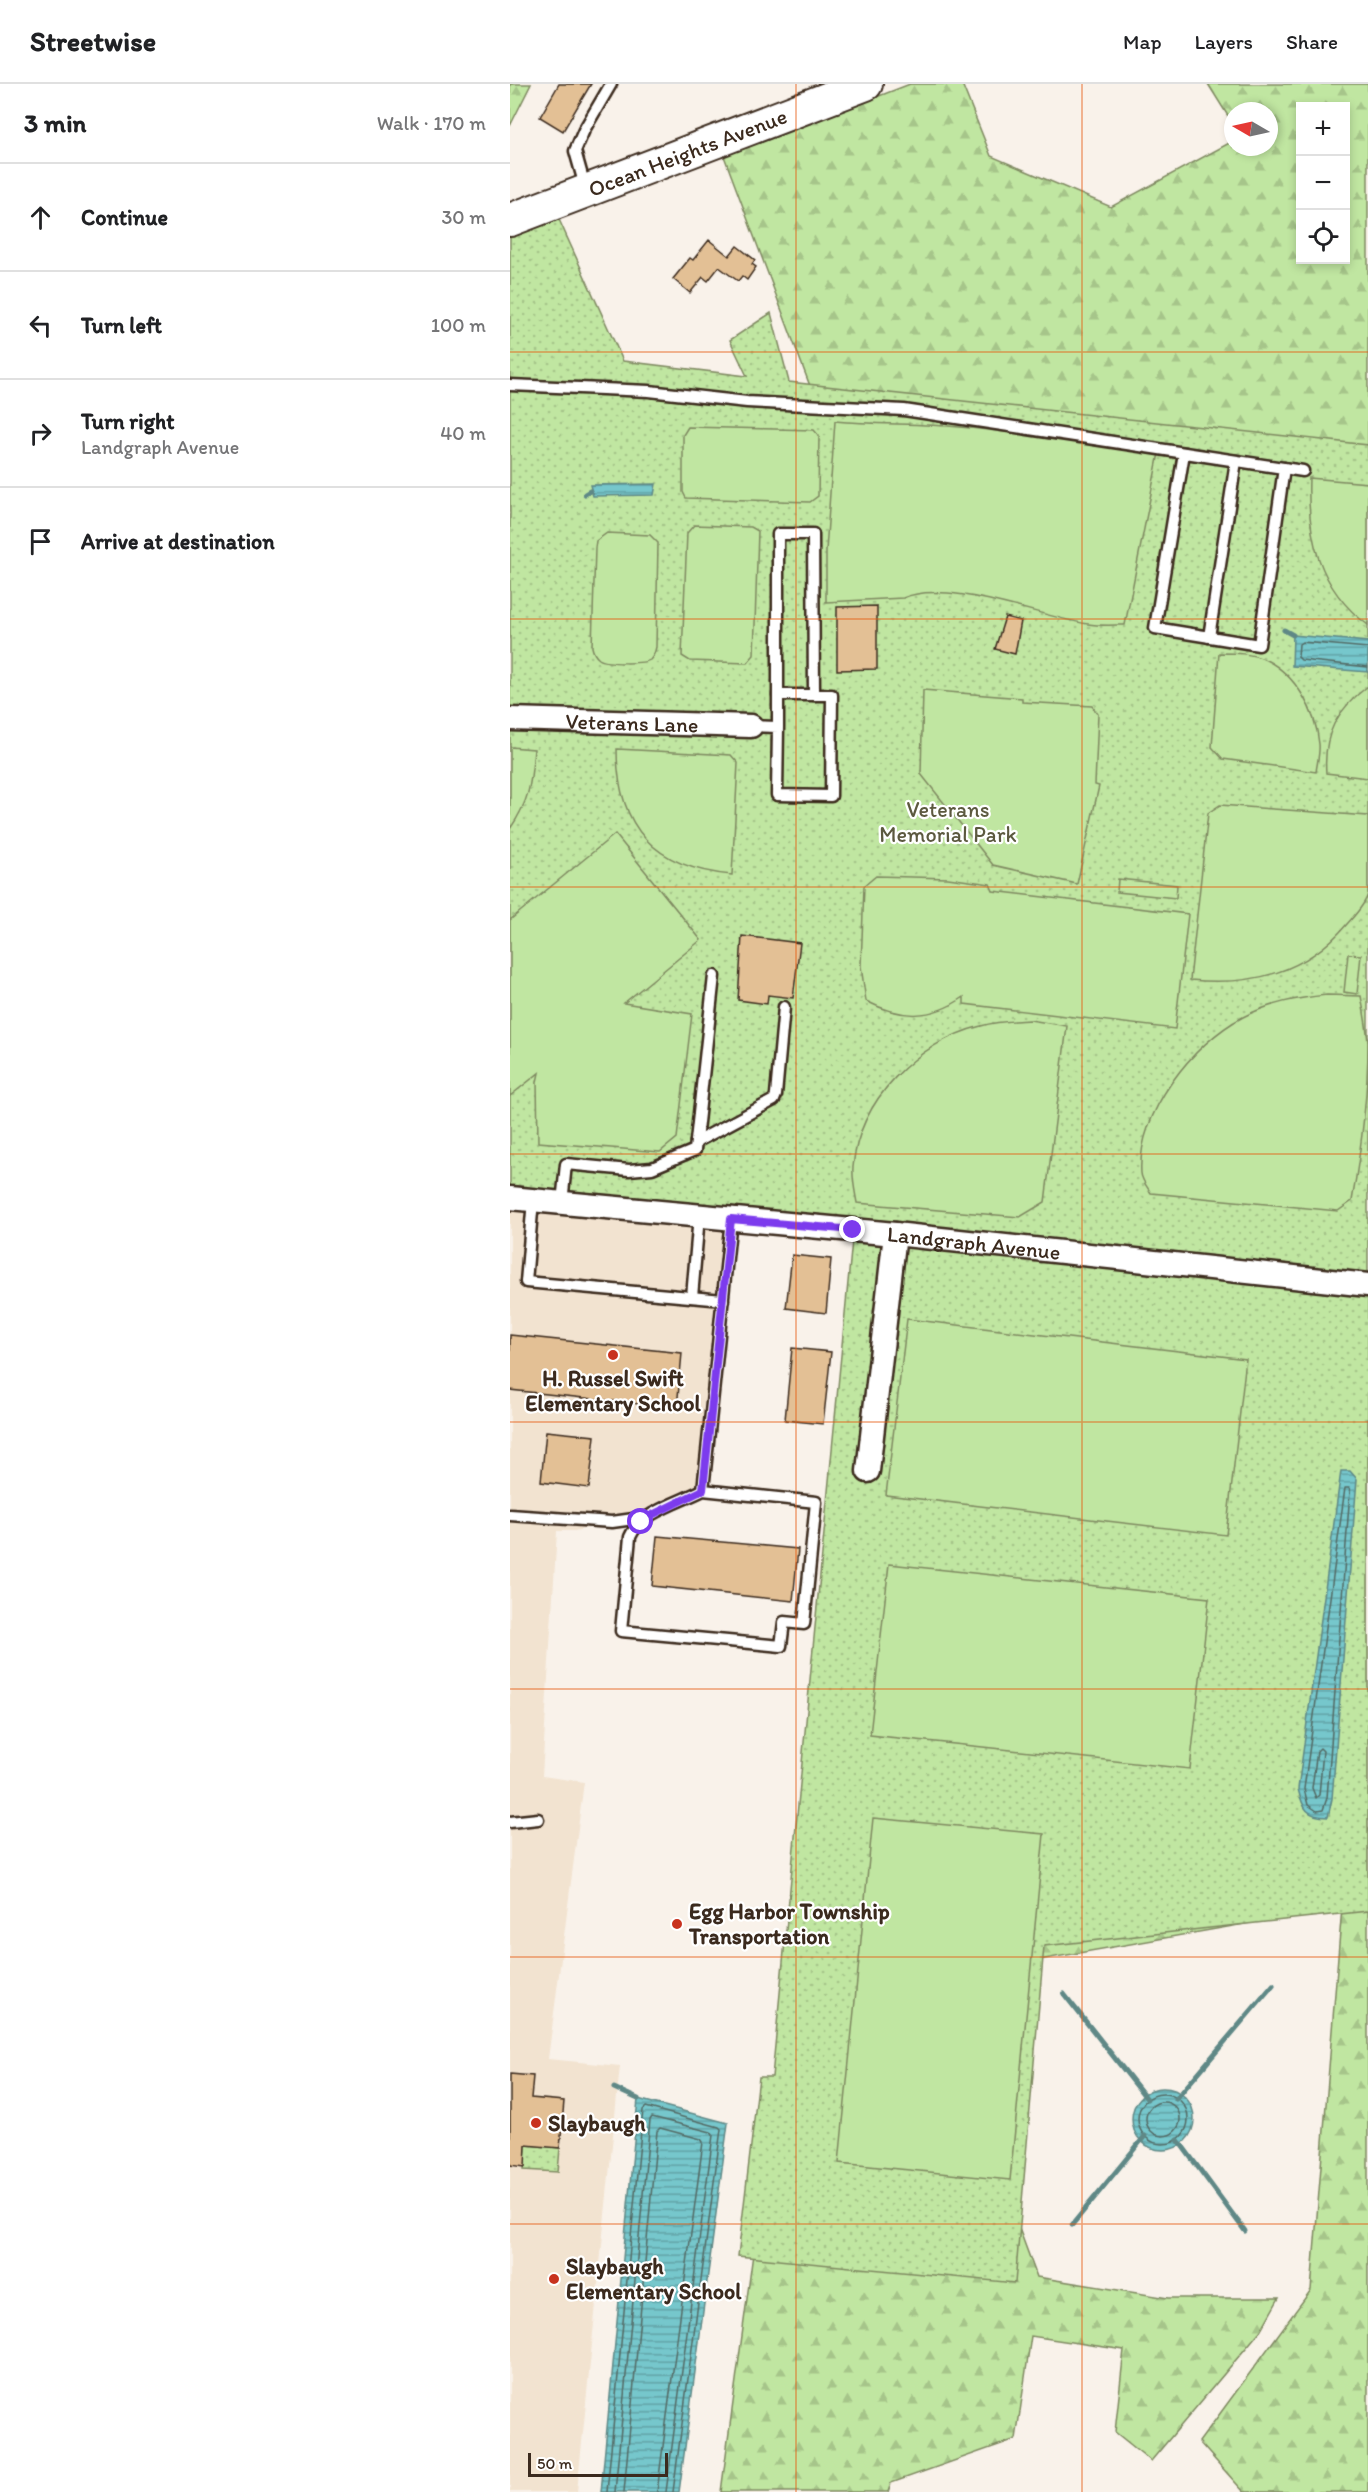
<!DOCTYPE html>
<meta charset="utf-8">
<style>
:root{--surface:#fff;--page:#f6f6f6;--text:#202124;--muted:#757577;--line:#e0e0e0}
body{margin:0;font-family:Itim,sans-serif;background:var(--page);color:var(--text)}
.controls{position:absolute;right:18px;top:18px;display:grid;overflow:hidden;border-radius:0px;box-shadow:0 3px 9px #0003}
.controls button{width:54px;height:54px;display:grid;place-items:center;padding:0;border:0;border-bottom:2px solid var(--line);background:var(--surface);color:var(--text);font:30px sans-serif}
.compass{position:absolute;left:714px;top:18px;width:54px;height:54px;border-radius:50%;background:var(--surface);box-shadow:0 3px 9px #0003;rotate:279deg}
.scale{position:absolute;left:18px;bottom:15px;width:140px;box-sizing:border-box;padding-left:6px;border:3px solid #3b2a1e;border-top:0;font-size:16px;line-height:21px;white-space:nowrap;color:#3b2a1e;-webkit-text-stroke:4px #fff;paint-order:stroke}
.stop{position:absolute;width:18px;height:18px;margin:-14px;border:4px solid #7c3aed;border-radius:50%;background:#fff}
.stop.end{background:#7c3aed;border-color:#fff;box-shadow:0 2px 6px #0008}
.list{margin:0;padding:0;list-style:none}
h2{display:flex;justify-content:space-between;align-items:center;height:78px;margin:0;padding:0 24px;font-size:26px}
h2 small{font-size:20px;font-weight:400;color:var(--muted)}
.list li{display:grid;grid-template-columns:39px 1fr auto;gap:18px;align-items:center;box-sizing:border-box;height:108px;padding:0 24px;border-top:2px solid var(--line)}
.list b{display:block;font-size:22px;white-space:nowrap}
.list p{margin:0;font-size:20px;white-space:nowrap;color:var(--muted)}
.list em{font-size:20px;font-style:normal;color:var(--muted)}
.icon{flex:none;width:33px;height:33px;fill:none;stroke:currentColor;stroke-width:2;stroke-linecap:round;stroke-linejoin:round}
.map{position:relative;flex:none;width:858px;height:2408px;overflow:hidden}
header{display:flex;align-items:center;gap:36px;box-sizing:border-box;height:84px;padding:0 30px;background:var(--surface);border-bottom:2px solid var(--line)}
header strong{font-size:28px}
nav{display:flex;gap:33px;margin-inline-start:auto;font-size:21px}
main{display:flex}
aside{flex:1;background:var(--surface)}
.map>svg:first-child{display:block}
</style>
<header>
<strong>Streetwise</strong>
<nav><a>Map</a><a>Layers</a><a>Share</a></nav>
</header>
<main>
<aside>
<h2>3 min<small>Walk · 170 m</small></h2>
<ul class="list">
<li><svg class="icon" aria-label="ahead" viewBox="0 0 24 24"><path d="M12 20V5M6 11l6-6 6 6"/></svg><div><b>Continue</b></div><em>30 m</em></li>
<li><svg class="icon" aria-label="left" viewBox="0 0 24 24"><path d="M17 20v-9H6M10 6l-5 5 5 5"/></svg><div><b>Turn left</b></div><em>100 m</em></li>
<li><svg class="icon" aria-label="right" viewBox="0 0 24 24"><path d="M7 20v-9h11M14 6l5 5-5 5"/></svg><div><b>Turn right</b><p>Landgraph Avenue</p></div><em>40 m</em></li>
<li><svg class="icon" aria-label="arrive" viewBox="0 0 24 24"><path d="M6 21V4h12l-3 4 3 4H6"/></svg><div><b>Arrive at destination</b></div></li>
</ul>
</aside>
<div class="map">
<svg width="858" height="2408" viewBox="0 0 858 2408">
<defs>
<pattern id="forest-firs" width="22" height="20" patternUnits="userSpaceOnUse" patternTransform="scale(1.5)"><rect width="22" height="20" fill="#c0e6a1"/><path d="M5 1l3.5 6h-7zM16 11l3.5 6h-7z" fill="#a6c58a"/></pattern>
<pattern id="park-dots" width="8" height="8" patternUnits="userSpaceOnUse" patternTransform="scale(1.5)"><rect width="8" height="8" fill="#c0e6a1"/><path d="M2 2h.1M6 6h.1" fill="none" stroke="#a6c58a" stroke-width="1.8" stroke-linecap="round"/></pattern>
<pattern id="water-rules" width="6" height="5" patternUnits="userSpaceOnUse" patternTransform="scale(1.5)"><rect width="6" height="5" fill="#76c7cc"/><path d="M0 2.5h6" fill="none" stroke="#62a2a5"/></pattern>
</defs>
<rect width="100%" height="100%" fill="#f9f2ea"/>
<filter id="ink" filterUnits="userSpaceOnUse"><feTurbulence type="fractalNoise" baseFrequency=".0167" numOctaves="2"/><feDisplacementMap in="SourceGraphic" scale="12" xChannelSelector="R" yChannelSelector="G"/><feConvolveMatrix kernelMatrix="1 2 1 2 8 2 1 2 1" color-interpolation-filters="sRGB"/></filter>
<g filter="url(#ink)">
<polygon fill="#f2e3d0" points="0,1114 221,1135 193,1406 138,1433 102,1438 65,1447 47,1447 32,1692 74,1698 38,1975 110,1982 67,2408 0,2408"/>
<g fill="url(#forest-firs)" stroke="#7e8860" stroke-width="1.5" fill-rule="evenodd">
<polygon points="0,0 21,0 0,42"/>
<path d="M400 0H452L481 72 601 123 723 57V63H759V27H723V40L698 0H858V388L303 310 214 72ZM790 22H836V176H790Z"/>
<polygon points="858,1201 858,2408 734,2408 689,2358 801,2206 832,1823 529,1876 299,1653"/>
<polygon points="259,2051 503,2128 527,2193 658,2214 769,2214 751,2246 641,2377 605,2348 614,2266 521,2252 506,2355 381,2399 378,2408 211,2408"/>
</g>
<g fill="url(#park-dots)" stroke="#7e8860" stroke-width="1.5">
<polygon points="42,120 113,277 237,292 220,256 261,229 279,298 858,361 858,1827 534,1862 505,2199 228,2172 249,1993 262,1993 343,1146 0,1114 0,136"/>
<polygon points="16,2061 50,2064 48,2088 14,2086"/>
</g>
<g fill="#c0e6a1" stroke="#7e8860" stroke-width="1.5">
<path d="M325 337C366 341 408 339 449 343 516 349 583 360 649 369L615 541C603 541 590 542 578 540 530 533 436 494 393 514L316 518V467Z"/>
<polygon points="178,343 304,346 309,352 308,412 300,418 176,414 173,408 173,351"/>
<path d="M799 394 858 399V541C808 504 797 452 799 394Z"/>
<polygon points="184,441 241,443 248,447 244,571 237,579 180,577 172,572 177,449"/>
<path d="M97 449 140 451 148 459 146 563C145 568 144 572 140 576 134 580 96 580 89 575 85 572 83 568 82 563L85 464 86 457Z"/>
<path d="M709 569C725 569 741 569 756 576 786 591 806 627 809 660 810 669 807 679 806 688L713 675 702 663Z"/>
<path d="M858 602V694L816 689C813 649 827 626 858 602Z"/>
<polygon points="413,606 512,614 512,618 582,622 588,630 585,701 589,702 567,800 483,781 411,690"/>
<path d="M0 663 24 665C21 699 20 716 0 745Z"/>
<path d="M107 665 221 671 228 679 222 791C145 784 107 744 107 665Z"/>
<path d="M710 721 858 732C858 749 858 796 858 810 855 821 844 832 837 840 796 889 742 902 680 896L698 729Z"/>
<polygon points="105,750 191,856 114,919 182,930 167,1054 150,1068 28,1058 27,998 29,989 0,1012 0,836"/>
<path d="M366 792 438 794 480 800 483 807 678 830 665 945 454 920V913C421 936 391 935 356 917L351 882 354 802Z"/>
<polygon points="608,795 667,801 666,814 607,808"/>
<polygon points="838,870 851,871 847,910 834,908"/>
<path d="M817 911 851 912C854 928 857 943 858 959 858 1011 851 1066 842 1117L828 1127 641 1109C637 1103 631 1095 631 1089 627 1029 683 959 733 933 760 919 787 914 817 911Z"/>
<path d="M520 936 557 942 535 1118 510 1133 347 1119C345 1107 342 1095 343 1083 349 1016 407 958 471 942 487 937 504 937 520 936Z"/>
<polygon points="397,1235 736,1275 716,1451 376,1411"/>
<polygon points="379,1480 699,1514 680,1685 360,1651"/>
<polygon points="363,1734 534,1750 500,2096 329,2079"/>
</g>
<g fill="url(#water-rules)" stroke="#5e8886" stroke-width="1.5">
<polygon points="146,400 144,411 83,412 80,401"/>
<polygon points="783,551 858,558 858,588 782,582"/>
<path d="M831 1387H840L847 1395 822 1715 818 1733C797 1733 793 1725 788 1705Z"/>
<circle cx="653" cy="2035" r="31"/>
<polygon points="128,2015 218,2039 169,2408 91,2408"/>
</g>
<g fill="none" stroke-linecap="round" stroke-linejoin="round">
<g stroke="#536964" stroke-width="1.5">
<polyline points="858,564 792,558 789,560 788,573 791,576 858,583"/>
<polygon points="835,1404 839,1404 840,1407 817,1714 813,1726 807,1727 798,1721 794,1705"/>
<polygon points="810,1664 813,1667 809,1711 806,1714 802,1704 807,1667"/>
<circle cx="653" cy="2035" r="25"/>
<circle cx="653" cy="2035" r="17"/>
<polyline points="97,2408 133,2026 136,2023 209,2043 211,2045 163,2408"/>
<polyline points="105,2408 140,2036 142,2033 201,2048 203,2051 156,2408"/>
<polyline points="114,2408 147,2047 150,2044 191,2055 193,2058 147,2408"/>
</g>
<g stroke="#5e8886" stroke-width="5">
<polyline points="75,410 80,407"/>
<polyline points="774,546 783,551"/>
<polyline points="554,1910 637,2015"/>
<polyline points="104,2004 128,2015"/>
<polyline points="666,2015 763,1901"/>
<polyline points="668,2056 735,2147"/>
<polyline points="562,2141 635,2052"/>
</g>
</g>
<g fill="#e3c095" stroke="#3b2a1e" stroke-width="1.5">
<polygon points="49,0 81,0 53,47 30,33"/>
<polygon points="199,156 219,172 227,162 245,176 242,180 246,183 237,196 232,192 228,197 209,183 198,197 193,193 180,209 163,195 180,174 183,176"/>
<polygon points="367,522 367,585 327,586 327,523"/>
<polygon points="495,533 511,537 505,570 485,565"/>
<polygon points="232,852 290,859 283,914 258,911 257,920 228,916"/>
<polygon points="282,1171 321,1175 316,1229 276,1224"/>
<polygon points="0,1251 172,1269 167,1324 0,1306"/>
<polygon points="282,1264 321,1268 313,1340 275,1336"/>
<polygon points="36,1347 85,1352 79,1404 31,1398"/>
<polygon points="147,1452 288,1465 283,1517 142,1502"/>
<polygon points="0,1990 23,1992 21,2014 54,2017 50,2064 16,2061 15,2083 0,2081"/>
</g>
<g fill="none" stroke-linecap="round" stroke-linejoin="round">
<defs>
<g id="service">
<polyline points="76,106 65,67 74,46 101,0"/>
<polyline points="0,301 139,307 237,318 394,326 793,387"/>
<polyline points="674,369 645,544 749,561 774,384"/>
<polyline points="699,553 726,377"/>
<polyline points="268,611 304,611"/>
<polyline points="241,642 268,643 267,711 321,712 322,611 304,611 303,450 268,450 268,643"/>
<polyline points="186,1058 264,1016 266,1011 274,923"/>
<polyline points="23,1116 16,1198 213,1216"/>
<polyline points="52,1119 56,1080 119,1086 142,1084 185,1066 204,892"/>
<polyline points="182,1213 189,1132"/>
<path d="M193 1406 306 1418 294 1540 274 1538 271 1562 111 1547 120 1453C131 1428 170 1418 193 1406Z"/>
<polyline points="193,1406 221,1135"/>
<polyline points="0,1431 102,1438 138,1433"/>
<polyline points="0,1738 28,1735"/>
</g>
<g id="minor">
<path id="s1" d="M0 635 241 642"/>
<path id="s2" d="M0 1114 385 1150 858 1201"/>
<polyline points="358,1387 385,1150"/>
</g>
<g id="secondary">
<path id="s3" d="M0 136 356 0"/>
</g>
</defs>
<use href="#service" stroke="#3b2a1e" stroke-width="15"/>
<use href="#minor" stroke="#3b2a1e" stroke-width="27"/>
<use href="#secondary" stroke="#3b2a1e" stroke-width="36"/>
<use href="#service" stroke="#fff" stroke-width="10"/>
<use href="#minor" stroke="#fff" stroke-width="22"/>
<use href="#secondary" stroke="#fff" stroke-width="32"/>
</g>
</g>
<g fill="none" stroke-linecap="round" stroke-linejoin="round" filter="url(#ink)">
<polyline stroke="#7c3aed" stroke-width="8" points="131,1438 138,1433 193,1406 221,1135 343,1146"/>
</g>
<path fill="none" stroke="#e8590c" stroke-width="1.5" stroke-opacity="0.55" d="M286 0V2408M572 0V2408M0 268H858M0 535H858M0 803H858M0 1070H858M0 1338H858M0 1605H858M0 1873H858M0 2140H858"/>
<g fill="#c8321e" stroke="#fff" stroke-width="2">
<circle cx="103" cy="1271" r="6"/>
<circle cx="167" cy="1840" r="6"/>
<circle cx="26" cy="2039" r="6"/>
<circle cx="44" cy="2195" r="6"/>
</g>
<g text-anchor="middle" stroke-width="4.5" stroke-linejoin="round" paint-order="stroke">
<g font-size="22" fill="#3b2a1e" stroke="#fff">
<text dy="8" stroke="none"><textPath href="#s3" startOffset="190">Ocean Heights Avenue</textPath></text>
<text dy="8" stroke="none"><textPath href="#s1" startOffset="122">Veterans Lane</textPath></text>
<text dy="8" stroke="none"><textPath href="#s2" startOffset="466">Landgraph Avenue</textPath></text>
</g>
<g font-size="22" fill="#5c593f" stroke="#fff">
<text x="438" y="733">Veterans<tspan x="438" dy="25">Memorial Park</tspan></text>
</g>
<g font-size="22" font-weight="bold" fill="#3b2a1e" stroke="#fff" text-anchor="start">
<text x="103" y="1302" text-anchor="middle">H. Russel Swift<tspan x="103" dy="25">Elementary School</tspan></text>
<text x="179" y="1835">Egg Harbor Township<tspan x="179" dy="25">Transportation</tspan></text>
<text x="38" y="2047">Slaybaugh</text>
<text x="56" y="2190">Slaybaugh<tspan x="56" dy="25">Elementary School</tspan></text>
</g>
</g>
</svg>
<div class="controls">
<button>+</button>
<button>−</button>
<button><svg class="icon" aria-label="locate" viewBox="0 0 24 24"><circle cx="12" cy="12" r="6"/><path d="M12 2v4M12 18v4M2 12h4M18 12h4"/></svg></button>
</div>
<svg class="compass" viewBox="-18 -18 36 36"><path d="M0-13l5 13h-10z" fill="#e53935"/><path d="M0 13l5-13h-10z" fill="#757577"/></svg>
<div class="scale">50 m</div>
<div class="stop" style="left:131px;top:1438px"></div>
<div class="stop end" style="left:343px;top:1146px"></div>
</div>
</main>
